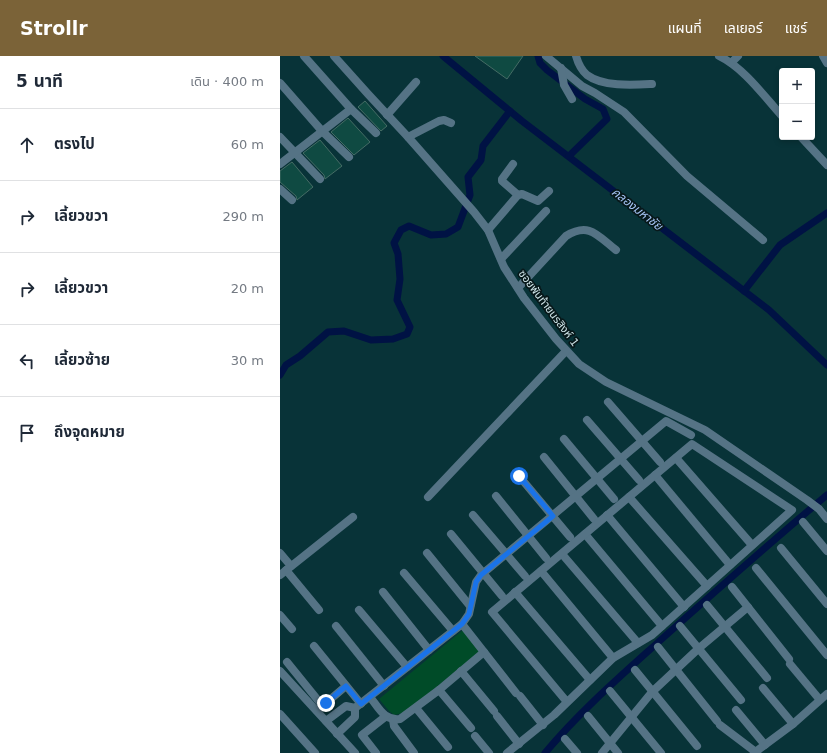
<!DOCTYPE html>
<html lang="th">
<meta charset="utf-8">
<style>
:root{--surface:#fff;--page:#f6f6f7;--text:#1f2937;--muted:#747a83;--line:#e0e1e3;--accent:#7b6338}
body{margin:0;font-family:"DejaVu Sans","Noto Sans Thai",sans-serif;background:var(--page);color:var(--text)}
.controls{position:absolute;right:12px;top:12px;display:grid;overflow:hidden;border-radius:4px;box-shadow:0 2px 6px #0003}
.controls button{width:36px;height:36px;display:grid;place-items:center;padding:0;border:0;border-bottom:1px solid var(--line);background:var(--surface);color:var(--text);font:20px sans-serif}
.stop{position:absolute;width:12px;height:12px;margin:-9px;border:3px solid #1a73e8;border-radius:50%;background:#fff}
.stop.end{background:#1a73e8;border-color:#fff;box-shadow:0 1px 4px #0008}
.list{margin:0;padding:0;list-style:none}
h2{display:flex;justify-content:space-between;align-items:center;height:52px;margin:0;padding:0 16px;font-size:17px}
h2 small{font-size:13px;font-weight:400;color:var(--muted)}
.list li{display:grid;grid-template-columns:26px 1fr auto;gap:12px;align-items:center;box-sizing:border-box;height:72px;padding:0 16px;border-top:1px solid var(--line)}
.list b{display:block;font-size:15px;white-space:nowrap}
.list em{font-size:13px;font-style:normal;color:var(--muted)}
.icon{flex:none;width:22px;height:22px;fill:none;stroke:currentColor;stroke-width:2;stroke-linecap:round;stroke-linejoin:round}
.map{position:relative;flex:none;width:547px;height:697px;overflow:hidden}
header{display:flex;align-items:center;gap:24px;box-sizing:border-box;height:56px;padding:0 20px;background:var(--accent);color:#fff}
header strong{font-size:19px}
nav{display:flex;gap:22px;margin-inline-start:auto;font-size:14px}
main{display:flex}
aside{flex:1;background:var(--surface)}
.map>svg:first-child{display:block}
</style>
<header>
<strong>Strollr</strong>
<nav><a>แผนที่</a><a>เลเยอร์</a><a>แชร์</a></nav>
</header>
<main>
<aside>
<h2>5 นาที<small>เดิน · 400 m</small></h2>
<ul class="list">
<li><svg class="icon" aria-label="ahead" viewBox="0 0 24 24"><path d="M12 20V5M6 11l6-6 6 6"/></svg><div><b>ตรงไป</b></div><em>60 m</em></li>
<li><svg class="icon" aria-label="right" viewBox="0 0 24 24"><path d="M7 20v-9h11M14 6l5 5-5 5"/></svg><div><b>เลี้ยวขวา</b></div><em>290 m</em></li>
<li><svg class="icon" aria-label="right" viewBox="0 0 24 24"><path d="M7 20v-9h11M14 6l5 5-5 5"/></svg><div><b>เลี้ยวขวา</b></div><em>20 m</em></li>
<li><svg class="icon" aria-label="left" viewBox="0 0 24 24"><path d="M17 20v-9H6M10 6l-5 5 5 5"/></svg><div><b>เลี้ยวซ้าย</b></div><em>30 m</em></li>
<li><svg class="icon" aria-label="arrive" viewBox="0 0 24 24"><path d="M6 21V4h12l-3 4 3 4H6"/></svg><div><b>ถึงจุดหมาย</b></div></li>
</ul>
</aside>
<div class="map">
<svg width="547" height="697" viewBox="0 0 547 697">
<rect width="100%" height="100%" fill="#083338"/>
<polygon fill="#004b28" points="183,574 200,595 129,654 119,658 114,659 109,655 99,643"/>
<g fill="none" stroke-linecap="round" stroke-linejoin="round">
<g stroke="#001244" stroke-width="7">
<polyline points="163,0 242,65 489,254 547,309"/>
<polyline points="258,0 260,7 267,14 305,43 323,53 327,63 289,100"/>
<polyline points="464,235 500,189 547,157"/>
<polyline points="0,319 6,309 20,300 48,276 64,275 91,284 113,283 127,278 130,271 117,244 120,223 118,198 114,187 121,174 129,170 151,179 166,178 178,171 190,139 188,121 201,104 203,90 230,55"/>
<path d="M265 697C301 654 343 618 384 581 438 533 492 485 547 439"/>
</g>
</g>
<g fill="#0f4a42" stroke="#456c65">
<polygon points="195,0 243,0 227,23"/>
<polygon points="85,45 107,70 101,75 78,51"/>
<polygon points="68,62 90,86 74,99 51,76"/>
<polygon points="40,84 62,110 45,123 44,119 23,97"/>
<polygon points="12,106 33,131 17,144 16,140 0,126 0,115"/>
</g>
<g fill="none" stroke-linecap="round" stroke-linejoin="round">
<g stroke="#557385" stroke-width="8">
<polyline points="24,0 71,53 96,77"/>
<polyline points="54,0 88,38 128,81 194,156 208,174 224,211 244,242 276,283 299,308 326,326 425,374 527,444 539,453 547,463"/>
<polyline points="266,0 302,30 315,37 344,56 407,120 483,184"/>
<path d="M296 0C298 7 301 14 307 19 323 31 353 29 372 28"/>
<path d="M439 0C464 12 483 39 502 60"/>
<polyline points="543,0 547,7"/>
<polyline points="451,7 458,0"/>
<polyline points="281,12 284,29 292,43"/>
<polyline points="0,27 42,75 69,101"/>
<polyline points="107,59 136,26"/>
<polyline points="0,81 40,123"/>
<polyline points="128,81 159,65 164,64 171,67"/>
<polyline points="521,81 547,109"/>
<polyline points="0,108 71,53"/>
<polyline points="233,108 222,123 222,125 238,139"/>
<polyline points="0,133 12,144"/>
<polyline points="208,174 238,139 242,138 258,145 269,135"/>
<polyline points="221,203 266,155"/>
<path d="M238 232 286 180C309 166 317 179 336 194"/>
<polyline points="328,346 380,406"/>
<polyline points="307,364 359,424"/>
<polyline points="284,383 334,443"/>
<polyline points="264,401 314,463"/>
<polyline points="396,402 472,489"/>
<polyline points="375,419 450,509"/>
<polyline points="239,420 290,481"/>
<polyline points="216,440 266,502"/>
<polyline points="148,441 286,295"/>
<polyline points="349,441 427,530"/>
<polyline points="193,459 245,520"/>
<polyline points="327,459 404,551"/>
<polyline points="523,466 547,495"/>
<polyline points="171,478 222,540"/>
<polyline points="305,478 382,570"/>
<polyline points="501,492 547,548"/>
<polyline points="0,497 11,510"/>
<polyline points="147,497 190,550"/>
<polyline points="282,498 358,587"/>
<polyline points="476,512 547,599"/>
<polyline points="6,514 39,554"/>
<polyline points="261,515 333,602"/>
<polyline points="124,517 173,575"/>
<polyline points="0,519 73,461"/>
<polyline points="452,531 509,603"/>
<polyline points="103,536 149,594"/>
<polyline points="235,536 310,624"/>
<polyline points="427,549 487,622"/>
<polyline points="79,554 127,611"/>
<polyline points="0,559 12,573"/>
<polyline points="182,568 236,637"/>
<polyline points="56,570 104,630"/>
<polyline points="400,570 461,644"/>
<polyline points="34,590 81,648"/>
<polyline points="378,591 437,665"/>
<polyline points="7,606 41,648 46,647 66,630"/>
<polyline points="510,608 540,644"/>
<polyline points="355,614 417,690"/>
<polyline points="0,615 75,697"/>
<polyline points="181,615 214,655"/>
<polyline points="483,632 513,668"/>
<polyline points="159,634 191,672"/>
<polyline points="330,635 381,697"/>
<polyline points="240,640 263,669"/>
<path d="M90 641C99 652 104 665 120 663L159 634 204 596"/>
<polyline points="75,652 182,568 189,558 196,526 201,519 386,365 411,379"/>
<polyline points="136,652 168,691"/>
<polyline points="456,654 485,689"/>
<polyline points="0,658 35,697"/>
<polyline points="217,660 239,688"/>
<polyline points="308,660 338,697"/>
<polyline points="113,664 114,670 134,697"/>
<polyline points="46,665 66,650 75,652"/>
<polyline points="440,669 477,697"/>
<polyline points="57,678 75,661 75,652"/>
<polyline points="195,680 209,697"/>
<polyline points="285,683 297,697"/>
<polyline points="96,697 82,679 105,661"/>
<polyline points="227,697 274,659 333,602 372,579 512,454 412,388 212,556 287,646"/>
<polyline points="322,697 372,636 418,593 468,551"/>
<polyline points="474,697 513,668 547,638"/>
</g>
</g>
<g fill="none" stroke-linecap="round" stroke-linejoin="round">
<polyline stroke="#1a73e8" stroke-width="5" points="46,647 66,630 81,648 182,568 189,558 196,526 201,519 273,460 239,420"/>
</g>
<g text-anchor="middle" stroke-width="3.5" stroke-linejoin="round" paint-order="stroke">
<g font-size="11" fill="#cfe4e8" stroke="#07181a">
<text transform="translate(269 252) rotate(53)" y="4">ซอยพันท้ายนรสิงห์ 1</text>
</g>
<g font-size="12" font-style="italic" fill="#a6c4f6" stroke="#07181a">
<text transform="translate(357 153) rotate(38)" y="4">คลองมหาชัย</text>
</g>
</g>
</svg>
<div class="controls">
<button>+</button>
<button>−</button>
</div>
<div class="stop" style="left:239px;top:420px"></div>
<div class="stop end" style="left:46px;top:647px"></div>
</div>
</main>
